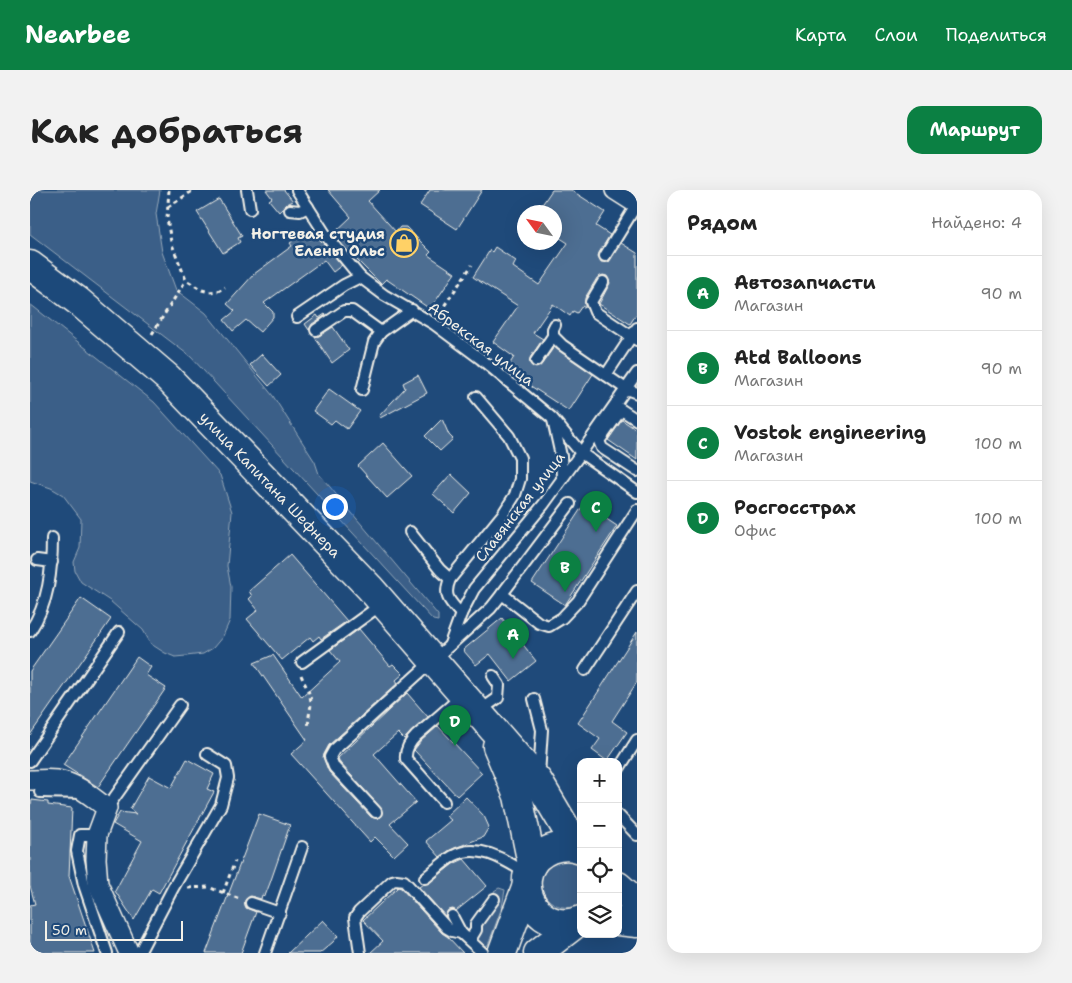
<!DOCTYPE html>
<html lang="ru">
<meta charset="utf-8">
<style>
:root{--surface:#fff;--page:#f2f2f2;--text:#222;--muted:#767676;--line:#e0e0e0;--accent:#0b8043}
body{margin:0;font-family:"Shantell Sans",sans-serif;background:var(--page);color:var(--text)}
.controls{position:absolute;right:15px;bottom:15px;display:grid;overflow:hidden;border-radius:10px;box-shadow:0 5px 20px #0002}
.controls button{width:45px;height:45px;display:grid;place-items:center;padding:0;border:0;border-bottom:1px solid var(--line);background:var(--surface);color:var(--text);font:25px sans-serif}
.compass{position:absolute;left:487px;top:15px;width:45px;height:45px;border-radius:50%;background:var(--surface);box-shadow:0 5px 20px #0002;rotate:303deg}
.scale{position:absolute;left:15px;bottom:12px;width:138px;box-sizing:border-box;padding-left:5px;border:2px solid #f4f1e8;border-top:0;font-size:14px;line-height:18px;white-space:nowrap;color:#f4f1e8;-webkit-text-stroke:4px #1f4a7a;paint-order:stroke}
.you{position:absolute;left:304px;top:316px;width:18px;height:18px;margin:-12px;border:4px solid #fff;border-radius:50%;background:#1a73e8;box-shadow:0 0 0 8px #1a73e833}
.badge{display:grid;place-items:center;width:32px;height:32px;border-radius:50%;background:var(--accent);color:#fff;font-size:16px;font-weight:700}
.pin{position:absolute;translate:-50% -41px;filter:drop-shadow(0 1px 2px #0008)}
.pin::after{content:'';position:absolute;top:26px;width:18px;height:15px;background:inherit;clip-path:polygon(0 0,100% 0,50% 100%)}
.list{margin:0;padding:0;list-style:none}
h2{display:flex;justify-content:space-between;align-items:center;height:65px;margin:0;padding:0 20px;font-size:21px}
h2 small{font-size:16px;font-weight:400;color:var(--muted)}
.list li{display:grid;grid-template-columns:32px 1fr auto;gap:15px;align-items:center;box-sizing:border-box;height:75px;padding:0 20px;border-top:1px solid var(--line)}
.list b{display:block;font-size:19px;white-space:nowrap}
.list p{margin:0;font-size:16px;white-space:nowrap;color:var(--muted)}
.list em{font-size:16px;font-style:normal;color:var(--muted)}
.icon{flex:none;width:28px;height:28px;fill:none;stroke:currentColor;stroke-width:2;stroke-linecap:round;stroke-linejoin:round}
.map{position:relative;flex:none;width:607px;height:763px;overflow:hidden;border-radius:15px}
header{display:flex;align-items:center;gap:30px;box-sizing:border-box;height:70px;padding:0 25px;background:var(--accent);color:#fff}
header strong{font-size:24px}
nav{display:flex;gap:28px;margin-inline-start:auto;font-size:18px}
.intro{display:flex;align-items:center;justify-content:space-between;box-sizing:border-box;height:120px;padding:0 30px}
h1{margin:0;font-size:35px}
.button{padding:12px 22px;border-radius:15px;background:var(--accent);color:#fff;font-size:18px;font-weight:700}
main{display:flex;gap:30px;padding:0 30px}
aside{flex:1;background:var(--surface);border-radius:15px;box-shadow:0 5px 20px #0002}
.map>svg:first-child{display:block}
</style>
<header>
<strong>Nearbee</strong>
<nav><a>Карта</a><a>Слои</a><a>Поделиться</a></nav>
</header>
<div class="intro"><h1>Как добраться</h1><a class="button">Маршрут</a></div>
<main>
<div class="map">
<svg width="607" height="763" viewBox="0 0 607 763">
<rect width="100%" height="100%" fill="#1f4a7a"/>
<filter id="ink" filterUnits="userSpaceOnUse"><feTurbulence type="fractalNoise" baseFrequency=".02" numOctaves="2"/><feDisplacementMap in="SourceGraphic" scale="10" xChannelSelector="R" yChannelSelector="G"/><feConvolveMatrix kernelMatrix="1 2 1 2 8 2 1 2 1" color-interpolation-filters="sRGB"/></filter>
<g filter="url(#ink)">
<g fill="#3a5f88" stroke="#97a8b8">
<polygon points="0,0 130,0 126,24 132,62 146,100 176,123 243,206 285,272 289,284 408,425 408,431 403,430 161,167 0,44"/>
<polygon points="0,114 124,212 190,285 202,322 197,376 201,397 200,430 193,446 183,458 173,464 156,466 145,467 135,463 121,454 113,440 80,411 51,392 45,381 44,372 50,358 51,329 33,305 21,298 0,291"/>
<path d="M532 669 551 671V715C524 726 499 699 518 677 522 673 527 671 532 669Z"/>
<polygon points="469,698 475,700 472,717 458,755 453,757 446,751 451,736 466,707 464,701"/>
</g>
<g fill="#4d6e92" stroke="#f4f1e8">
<polygon points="236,0 254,0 263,11 257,14 249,22 239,10 242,8"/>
<polygon points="298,0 350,0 338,11 366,42 370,37 376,37 401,62 398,65 425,83 400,119 356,89 351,94 324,67 323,67 303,44 321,27"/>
<polygon points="400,0 452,0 427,39 390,15"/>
<polygon points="522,0 541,0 575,22 566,36 580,45 569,63 568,66 571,72 579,72 591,53 607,63 607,123 600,134 569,114 580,93 577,86 573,85 567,88 555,108 555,118 552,116 547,123 543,121 540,126 523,114 503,143 513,149 500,168 500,174 502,176 506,178 511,175 524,157 563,184 539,221 476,180 484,167 463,152 488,116 443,87 460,60 462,62 465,57 486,71 483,77 509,95 538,53 524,44 524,22 507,22"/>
<polygon points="189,9 212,46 208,48 210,52 193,63 167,22"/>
<polygon points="274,43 279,50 286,45 312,75 303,82 294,70 234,113 243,122 243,127 230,142 216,130 203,141 194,130 205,121 197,114 224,84 262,56 260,53"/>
<polygon points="295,124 296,125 282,134 279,140 275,134 287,125 289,128"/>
<polygon points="303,137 319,160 302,173 284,146 289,146"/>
<polygon points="232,164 251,185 239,196 220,175"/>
<polygon points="388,185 397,203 350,228 349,226 375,198 373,193"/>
<polygon points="299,199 330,221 317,239 305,230 301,234 283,221"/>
<polygon points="412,229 419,245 423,249 410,261 395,246"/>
<polygon points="592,230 607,240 607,270 578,250"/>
<polygon points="353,253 382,286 357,308 328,276"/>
<polygon points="421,284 441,303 424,323 403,304"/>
<polygon points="554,314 587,336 535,415 502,393"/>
<polygon points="260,365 317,431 291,449 289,446 283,451 280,447 252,470 217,429 228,420 219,409 222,406 219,401"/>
<polygon points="51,408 81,429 0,545 0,481"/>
<polygon points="472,428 506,471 481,491 460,464 446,475 433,460"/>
<polygon points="329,439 360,476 363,474 373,484 366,490 368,493 299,555 293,567 299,582 341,627 348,629 352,624 351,618 310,573 308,568 377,503 398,527 374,549 368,543 344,564 386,612 360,634 378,653 364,666 345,647 340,652 261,564 277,550 224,473 243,465 272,507 310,472 300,460"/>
<polygon points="607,442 607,492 582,531 597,542 577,571 562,560 570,549 548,533"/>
<polygon points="107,467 121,477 116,485 136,498 68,597 33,575"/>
<polygon points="408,536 452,583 427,606 384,560 391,551"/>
<polygon points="157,569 184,584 177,599 184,602 129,703 122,699 104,730 85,701 112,651 83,634 90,622 106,624 100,619 119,586 141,598"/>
<polygon points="436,607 454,626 459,637 453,647 420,660 410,667 396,651 421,630 416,626"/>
<polygon points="2,610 18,612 18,615 42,618 39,686 65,763 2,763 0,757 0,715 5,714 0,696 0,614 1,614"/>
<polygon points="229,624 260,635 240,693 235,706 232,705 231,709 220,706 215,710 216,718 226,722 211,763 176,763"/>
<polygon points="434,669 457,696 426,721 423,719 418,720 415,726 389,697 393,694 399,693 423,674"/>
<polygon points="368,697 371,698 412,743 418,747 433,763 340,763 353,751 333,730"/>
<polygon points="293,730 308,746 303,752 290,763 258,763"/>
</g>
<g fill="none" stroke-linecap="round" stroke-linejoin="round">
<defs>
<g id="service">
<polyline points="217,0 220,19"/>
<polyline points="267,0 297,47 330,87 354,105 404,134 451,169 522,228 551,263 607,302"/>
<polyline points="260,20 270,21 278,17"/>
<polyline points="575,66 607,14"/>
<polyline points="573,92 561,112 565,122 607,150"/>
<polyline points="267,127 314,95 330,87"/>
<polyline points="525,135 523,139 523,146 532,155 596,199 607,203"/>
<polyline points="286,140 314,121 322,121 351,142"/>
<polyline points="506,171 523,146"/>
<polyline points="576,185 607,138"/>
<polyline points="332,200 344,152 351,142 382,120"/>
<polyline points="587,217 607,230"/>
<polyline points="591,220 569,251 572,258 607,281"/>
<polyline points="523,230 531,266 532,288"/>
<polyline points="380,342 410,380 420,389"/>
<polyline points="7,370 22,372"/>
<polyline points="472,404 540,314"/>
<path d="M431 424C419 411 413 406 420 389L473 324 485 305 490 289V268L479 246 446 207"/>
<path d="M0 441C19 413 22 380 22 348"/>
<polyline points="420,454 431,424 444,399 514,314 551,263 607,183"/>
<polyline points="272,472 352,414"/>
<polyline points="555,480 607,401"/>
<polyline points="504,509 512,540 509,585"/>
<polyline points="448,522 468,508 469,495 463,486"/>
<polyline points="0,571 89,442"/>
<polyline points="588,580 607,550"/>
<polyline points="10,602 53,603"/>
<path d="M414 612 376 569C375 560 379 553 386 546L432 506"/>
<polyline points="77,618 150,515"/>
<polyline points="346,622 304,577 300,567 304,560 461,418 472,404 509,433 519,436 532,428 548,411 607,320"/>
<polyline points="588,625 607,645"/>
<polyline points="67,645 50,645 47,661 54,695 77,763"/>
<path d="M395 688C404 681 413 672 423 666 448 652 475 670 496 683"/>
<polyline points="221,713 250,723"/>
<polyline points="422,726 431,743"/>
<polyline points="440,750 446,740 446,734 464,709"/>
<polyline points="109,763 143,698 191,615 198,588 196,576 177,564"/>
<polyline points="235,763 272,657"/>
<polyline points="330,763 325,728 329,722 362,691 366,690 374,691 417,738 422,741 431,743 453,763"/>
</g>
<g id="minor">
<polyline points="585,0 607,14"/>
<path d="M0 590C10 590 23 588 32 591 48 594 64 609 77 618L67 645 66 669 68 694 99 763"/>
</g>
<g id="secondary">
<polyline points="0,75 48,111 138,188 340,398 508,591 547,657"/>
<polyline points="467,556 488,606 502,674"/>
<path d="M551 659C541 655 530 656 521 659 473 678 503 750 551 730"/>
<polyline points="588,696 607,713"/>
<polyline points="588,731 607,733"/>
<polyline points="472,763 496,698"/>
<polyline points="508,763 548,732"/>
</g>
</defs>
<use href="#service" stroke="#f4f1e8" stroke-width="14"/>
<use href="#minor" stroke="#f4f1e8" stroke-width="22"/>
<use href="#secondary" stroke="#f4f1e8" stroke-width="31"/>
<g stroke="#f4f1e8" stroke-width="3" stroke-dasharray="4 4" stroke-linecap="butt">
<polyline points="139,0 137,28 141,52 156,90 172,100 179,102 188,101 195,97"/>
<polyline points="138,17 164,0"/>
<polyline points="410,122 442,75"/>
<polyline points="122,144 156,90"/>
<path d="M271 485C275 495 280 502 281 512 281 521 277 528 279 537"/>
<polyline points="158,698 178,697 210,709"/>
<polyline points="193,703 205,671"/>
</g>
<use href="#service" stroke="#1f4a7a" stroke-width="10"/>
<use href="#minor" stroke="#1f4a7a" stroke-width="19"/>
<use href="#secondary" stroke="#1f4a7a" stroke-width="28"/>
</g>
</g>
<defs>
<symbol id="shop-ring" viewBox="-11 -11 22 22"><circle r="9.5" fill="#1f4a7a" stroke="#ffd166" stroke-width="1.5"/><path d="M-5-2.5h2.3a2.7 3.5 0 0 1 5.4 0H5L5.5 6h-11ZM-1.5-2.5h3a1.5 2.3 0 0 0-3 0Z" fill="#ffd166"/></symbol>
</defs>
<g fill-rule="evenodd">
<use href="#shop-ring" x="358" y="37" width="32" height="32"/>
</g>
<g text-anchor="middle" stroke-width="5" stroke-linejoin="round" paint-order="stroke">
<g font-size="15" font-weight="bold" fill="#f4f1e8" stroke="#1f4a7a" text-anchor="end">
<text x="355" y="49">Ногтевая студия<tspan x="355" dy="17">Елены Ольс</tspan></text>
</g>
<g font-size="15" fill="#f4f1e8" stroke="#1f4a7a">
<text transform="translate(451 154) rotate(37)" y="5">Абрекская улица</text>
<text transform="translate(240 295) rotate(46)" y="5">улица Капитана Шефнера</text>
<text transform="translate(490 317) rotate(-52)" y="5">Славянская улица</text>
</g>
</g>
</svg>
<div class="controls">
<button>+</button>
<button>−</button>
<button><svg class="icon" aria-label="locate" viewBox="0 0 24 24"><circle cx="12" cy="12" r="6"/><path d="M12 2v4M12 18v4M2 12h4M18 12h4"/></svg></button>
<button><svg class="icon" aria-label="layers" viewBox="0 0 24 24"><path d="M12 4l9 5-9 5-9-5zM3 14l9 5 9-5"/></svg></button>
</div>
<svg class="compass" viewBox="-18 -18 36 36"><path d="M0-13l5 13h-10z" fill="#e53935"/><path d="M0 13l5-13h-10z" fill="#767676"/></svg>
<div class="scale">50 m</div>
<div class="you"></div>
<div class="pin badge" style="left:483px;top:469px">A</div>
<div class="pin badge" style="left:535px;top:402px">B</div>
<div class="pin badge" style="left:566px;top:342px">C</div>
<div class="pin badge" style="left:425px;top:556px">D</div>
</div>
<aside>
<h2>Рядом<small>Найдено: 4</small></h2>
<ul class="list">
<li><span class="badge">A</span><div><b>Автозапчасти</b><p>Магазин</p></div><em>90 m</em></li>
<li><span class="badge">B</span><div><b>Atd Balloons</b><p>Магазин</p></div><em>90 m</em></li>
<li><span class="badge">C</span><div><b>Vostok engineering</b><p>Магазин</p></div><em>100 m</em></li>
<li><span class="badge">D</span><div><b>Росгосстрах</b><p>Офис</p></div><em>100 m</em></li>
</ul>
</aside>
</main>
